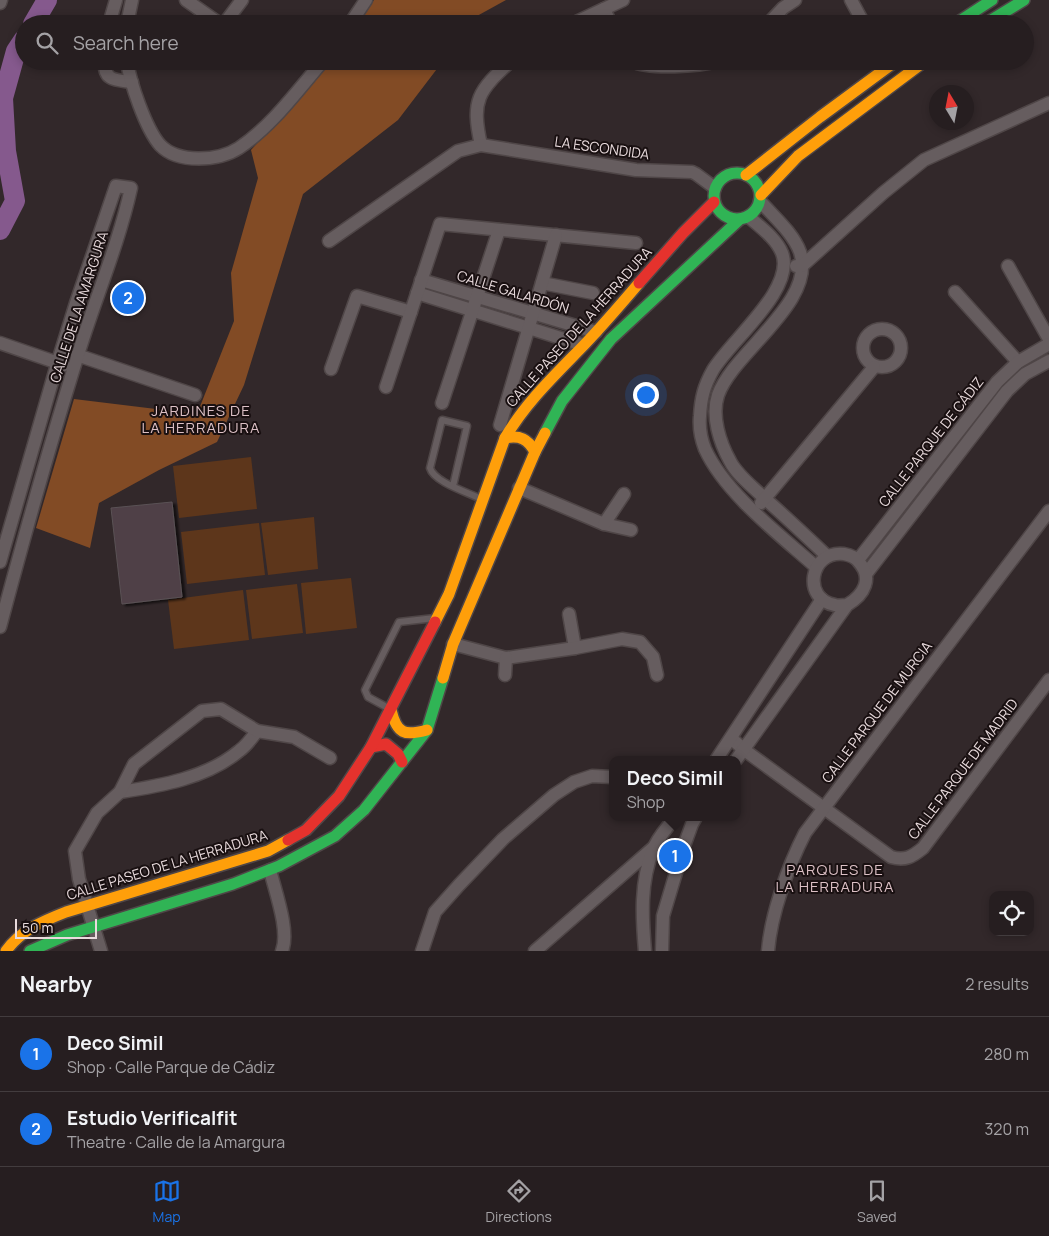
<!DOCTYPE html>
<meta charset="utf-8">
<style>
:root{--surface:#261e20;--page:#2e2729;--text:#f1f3f6;--muted:#a4a2a5;--line:#423c3e;--accent:#1a73e8}
body{margin:0;font-family:Manrope,sans-serif;background:var(--page);color:var(--text)}
.controls{position:absolute;right:15px;bottom:15px;display:grid;overflow:hidden;border-radius:10px;box-shadow:0 2px 8px #0003}
.controls button{width:45px;height:45px;display:grid;place-items:center;padding:0;border:0;border-bottom:1px solid var(--line);background:var(--surface);color:var(--text);font:25px sans-serif}
.compass{position:absolute;left:929px;top:85px;width:45px;height:45px;border-radius:50%;background:var(--surface);box-shadow:0 2px 8px #0003;rotate:350deg}
.scale{position:absolute;left:15px;bottom:12px;width:82px;box-sizing:border-box;padding-left:5px;border:2px solid #e9dbdd;border-top:0;font-size:14px;line-height:18px;white-space:nowrap;color:#e9dbdd;-webkit-text-stroke:4px #191011;paint-order:stroke}
.you{position:absolute;left:645px;top:394px;width:18px;height:18px;margin:-12px;border:4px solid #fff;border-radius:50%;background:#1a73e8;box-shadow:0 0 0 8px #1a73e833}
.badge{display:grid;place-items:center;width:32px;height:32px;border-radius:50%;background:var(--accent);color:#fff;font-size:16px;font-weight:700}
.pin{position:absolute;translate:-50% -50%;border:2px solid #fff;box-shadow:0 1px 5px #0006}
.popup{position:absolute;left:609px;top:756px;width:132px;height:65px;box-sizing:border-box;display:grid;place-content:center;border-radius:10px;background:var(--surface);filter:drop-shadow(0 1px 4px #0005);font-size:16px;white-space:nowrap;color:var(--muted)}
.popup b{font-size:19px;color:var(--text)}
.popup::after{content:'';position:absolute;left:50%;top:100%;margin-left:-10px;border:10px solid transparent;border-top-color:var(--surface)}
.list{margin:0;padding:0;list-style:none}
h2{display:flex;justify-content:space-between;align-items:center;height:65px;margin:0;padding:0 20px;font-size:21px}
h2 small{font-size:16px;font-weight:400;color:var(--muted)}
.list li{display:grid;grid-template-columns:32px 1fr auto;gap:15px;align-items:center;box-sizing:border-box;height:75px;padding:0 20px;border-top:1px solid var(--line)}
.list b{display:block;font-size:19px;white-space:nowrap}
.list p{margin:0;font-size:16px;white-space:nowrap;color:var(--muted)}
.list em{font-size:16px;font-style:normal;color:var(--muted)}
.icon{flex:none;width:28px;height:28px;fill:none;stroke:currentColor;stroke-width:2;stroke-linecap:round;stroke-linejoin:round}
.map{position:relative;flex:none;width:1049px;height:951px;overflow:hidden}
.search{position:absolute;background:var(--surface);box-shadow:0 2px 8px #0003;left:15px;right:15px;top:15px;height:55px;display:flex;align-items:center;gap:12px;box-sizing:border-box;padding:0 18px;border-radius:28px;color:var(--muted);font-size:19px}
.sheet{height:215px;background:var(--surface)}
nav{display:flex;justify-content:space-around;align-items:center;box-sizing:border-box;height:70px;border-top:1px solid var(--line);background:var(--surface);font-size:14px;color:var(--muted)}
nav a{display:grid;justify-items:center;gap:2px}
nav .on{color:var(--accent)}
.map>svg:first-child{display:block}
</style>
<div class="map">
<svg width="1049" height="951" viewBox="0 0 1049 951">
<defs>
<filter id="shadow"><feDropShadow dx="3.5" dy="2" stdDeviation="1" flood-color="#0009"/></filter>
</defs>
<rect width="100%" height="100%" fill="#32282a"/>
<g fill="#5d361b">
<polygon points="251,457 257,509 179,518 173,466"/>
<polygon points="314,517 318,569 268,575 261,523"/>
<polygon points="259,523 265,575 187,584 181,532"/>
<polygon points="351,578 357,628 306,634 301,583"/>
<polygon points="297,584 303,633 252,639 246,590"/>
<polygon points="243,590 249,640 174,649 168,600"/>
</g>
<g fill="#824b25">
<polygon points="374,0 506,0 477,16 472,24 358,24"/>
<polygon points="332,61 443,61 398,120 303,194 244,385 217,442 159,470 99,503 90,548 36,528 74,399 197,414 234,321 231,273 258,178 251,150"/>
</g>
<g fill="none" stroke-linecap="round" stroke-linejoin="round">
<g stroke="#85598d" stroke-width="20">
<polyline points="33,24 47,0"/>
<polyline points="0,230 15,201 6,151 3,98 16,51 24,39"/>
</g>
</g>
<polygon fill="#4f3f47" stroke="#5a5255" filter="url(#shadow)" points="172,502 182,597 122,604 111,508"/>
<g fill="none" stroke-linecap="round" stroke-linejoin="round">
<defs>
<g id="lane">
<path d="M453 486 467 426 442 420 430 468C434 482 467 492 481 499"/>
<polyline points="390,709 368,697 365,690 399,622 435,618"/>
</g>
<g id="street">
<polyline points="186,0 220,24"/>
<polyline points="851,0 864,24"/>
<polyline points="0,3 1,0"/>
<polyline points="604,9 611,24"/>
<polyline points="109,24 116,0"/>
<polyline points="127,24 132,0"/>
<polyline points="224,24 242,0"/>
<polyline points="350,24 366,0"/>
<polyline points="572,24 623,0"/>
<polyline points="768,24 783,8 795,0"/>
<path d="M105 61C103 81 116 80 132 82"/>
<path d="M127 61C130 83 146 129 160 145 178 164 219 161 239 148 272 126 297 91 323 61"/>
<path d="M632 61C650 70 699 66 718 61"/>
<path d="M481 145C471 100 478 91 511 61"/>
<path d="M760 201C774 217 793 233 800 252 817 302 733 352 718 395 711 416 720 443 730 461 737 475 752 486 763 497 785 516 806 536 827 556"/>
<path d="M749 217C760 227 776 238 782 253 796 289 730 341 713 370 704 386 701 398 700 416 699 427 701 439 705 449 725 493 780 535 816 567"/>
<polyline points="329,241 458,151 481,145 636,170 692,172 696,174 715,188"/>
<polyline points="796,266 802,266 883,193 924,160 1049,103"/>
<polyline points="1008,266 1049,339"/>
<polyline points="421,280 596,332"/>
<polyline points="542,283 593,293"/>
<polyline points="955,292 1018,362"/>
<polyline points="417,293 583,345"/>
<circle cx="882" cy="348" r="19"/>
<polyline points="0,343 64,365"/>
<polyline points="77,355 195,395"/>
<polyline points="331,369 357,296 411,312"/>
<polyline points="386,387 440,224 636,243"/>
<polyline points="442,403 499,230"/>
<polyline points="500,425 556,235"/>
<polyline points="519,488 604,524 631,530"/>
<polyline points="761,503 874,367"/>
<polyline points="604,524 624,494"/>
<polyline points="858,560 997,382 1018,362 1049,344"/>
<path d="M0 562 58 361 76 303 116 186 131 188C118 247 94 301 77 358 49 447 24 537 0 627"/>
<polyline points="866,574 1007,391 1025,374 1049,361"/>
<polyline points="569,614 575,648"/>
<polyline points="453,644 506,658 575,648 622,639 640,642 653,657 657,675"/>
<polyline points="505,675 506,658"/>
<path d="M731 738 743 749 891 857C905 861 912 857 923 848L1049 680"/>
<polyline points="716,760 822,599"/>
<path d="M736 760 847 605C864 595 874 578 858 561 855 557 849 555 844 554 809 550 802 600 835 605 839 606 843 605 847 605"/>
<path d="M120 792C160 786 207 778 239 751 246 746 252 738 257 731"/>
<path d="M270 870C275 891 290 931 282 951"/>
<polyline points="101,951 79,879 75,851 97,813 120,792 134,764 202,711 221,709 257,731 294,737 330,758"/>
<polyline points="422,951 435,912 459,885 503,839 554,795 574,782 592,776 612,777"/>
<polyline points="535,951 653,848"/>
<path d="M645 951C642 917 640 882 653 850 657 838 668 827 675 817"/>
<polyline points="662,951 663,916 684,846 692,824 696,817"/>
<path d="M768 951C771 914 788 866 805 833L1049 511"/>
</g>
<g id="fast">
<polyline points="955,24 992,0"/>
<polyline points="985,24 1024,0"/>
<circle cx="737" cy="196" r="23"/>
<polyline points="545,433 562,401 611,339 739,220"/>
<polyline points="30,951 67,935 233,884 279,866 335,836 364,810 427,730 443,678"/>
</g>
<g id="slow">
<polyline points="746,175 820,117 896,61"/>
<polyline points="761,195 798,156 925,61"/>
<path d="M505 438C520 435 528 439 535 452"/>
<path d="M435 622 449 594 505 438C526 402 556 374 585 344 604 324 622 303 639 283"/>
<polyline points="443,678 453,644 535,452 545,433"/>
<path d="M391 710C397 734 404 736 427 730"/>
<path d="M6 951C21 930 43 921 66 912L268 851 288 840"/>
</g>
<g id="jam">
<polyline points="639,283 683,233 714,202"/>
<polyline points="371,747 386,744 398,754 402,762"/>
<polyline points="288,840 306,830 339,796 371,747 435,622"/>
</g>
</defs>
<use href="#lane" stroke="#4f4647" stroke-width="9"/>
<use href="#street" stroke="#4f4647" stroke-width="15"/>
<use href="#fast" stroke="#4f4647" stroke-width="14"/>
<use href="#slow" stroke="#4f4647" stroke-width="14"/>
<use href="#jam" stroke="#4f4647" stroke-width="14"/>
<use href="#lane" stroke="#665d5f" stroke-width="6"/>
<use href="#street" stroke="#665d5f" stroke-width="12"/>
<use href="#fast" stroke="#30b455" stroke-width="11"/>
<use href="#slow" stroke="#ff9f0a" stroke-width="11"/>
<use href="#jam" stroke="#e5322d" stroke-width="11"/>
</g>
<g text-anchor="middle" stroke-width="4" stroke-linejoin="round" paint-order="stroke">
<g font-size="14" fill="#e9dbdd" stroke="#191011">
<text transform="translate(602 148) rotate(8)" y="5">LA ESCONDIDA</text>
<text transform="translate(513 292) rotate(17)" y="5">CALLE GALARDÓN</text>
<text transform="translate(79 307) rotate(-72)" y="5">CALLE DE LA AMARGURA</text>
<text transform="translate(579 327) rotate(-48)" y="5">CALLE PASEO DE LA HERRADURA</text>
<text transform="translate(931 442) rotate(-52)" y="5">CALLE PARQUE DE CÁDIZ</text>
<text transform="translate(877 712) rotate(-53)" y="5">CALLE PARQUE DE MURCIA</text>
<text transform="translate(963 769) rotate(-53)" y="5">CALLE PARQUE DE MADRID</text>
<text transform="translate(167 865) rotate(-17)" y="5">CALLE PASEO DE LA HERRADURA</text>
</g>
<g font-size="15" letter-spacing="1" fill="#dcc0c5" stroke="#191011">
<text x="201" y="416">JARDINES DE<tspan x="201" dy="17">LA HERRADURA</tspan></text>
<text x="835" y="875">PARQUES DE<tspan x="835" dy="17">LA HERRADURA</tspan></text>
</g>
</g>
</svg>
<div class="controls">
<button><svg class="icon" aria-label="locate" viewBox="0 0 24 24"><circle cx="12" cy="12" r="6"/><path d="M12 2v4M12 18v4M2 12h4M18 12h4"/></svg></button>
</div>
<svg class="compass" viewBox="-18 -18 36 36"><path d="M0-13l5 13h-10z" fill="#e53935"/><path d="M0 13l5-13h-10z" fill="#a4a2a5"/></svg>
<div class="scale">50 m</div>
<div class="you"></div>
<div class="pin badge" style="left:675px;top:856px">1</div>
<div class="popup"><b>Deco Simil</b>Shop</div>
<div class="pin badge" style="left:128px;top:298px">2</div>
<div class="search"><svg class="icon" aria-label="search" viewBox="0 0 24 24"><circle cx="10" cy="10" r="6"/><path d="M15 15l6 6"/></svg>Search here</div>
</div>
<section class="sheet">
<h2>Nearby<small>2 results</small></h2>
<ul class="list">
<li><span class="badge">1</span><div><b>Deco Simil</b><p>Shop · Calle Parque de Cádiz</p></div><em>280 m</em></li>
<li><span class="badge">2</span><div><b>Estudio Verificalfit</b><p>Theatre · Calle de la Amargura</p></div><em>320 m</em></li>
</ul>
</section>
<nav>
<a class="on"><svg class="icon" aria-label="map" viewBox="0 0 24 24"><path d="M3 6l6-2 6 2 6-2v14l-6 2-6-2-6 2zM9 4v14M15 6v14"/></svg>Map</a>
<a><svg class="icon" aria-label="directions" viewBox="0 0 24 24"><path d="M12 3l9 9-9 9-9-9zM9 14v-3h6M13 9l2 2-2 2"/></svg>Directions</a>
<a><svg class="icon" aria-label="saved" viewBox="0 0 24 24"><path d="M7 4h10v16l-5-4-5 4z"/></svg>Saved</a>
</nav>
